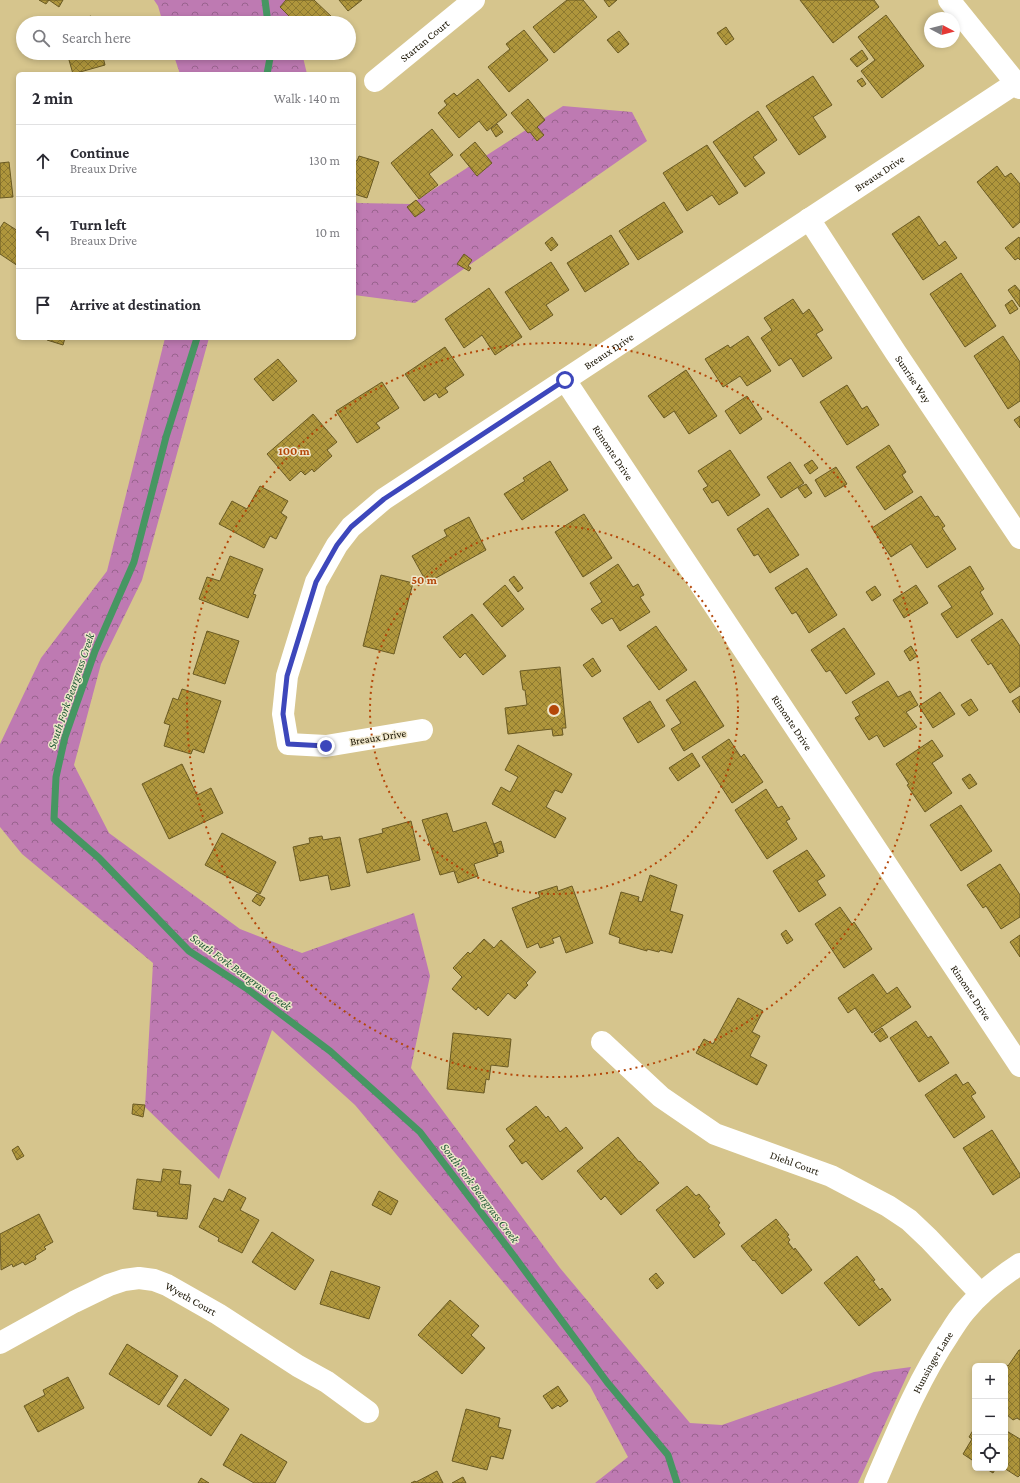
<!DOCTYPE html>
<meta charset="utf-8">
<style>
:root{--surface:#fff;--page:#f2f2f3;--text:#2b2b33;--muted:#7c7c81;--line:#e1e1e2}
body{margin:0;font-family:"Crimson Pro",serif;background:var(--page);color:var(--text)}
.controls{position:absolute;right:12px;bottom:12px;display:grid;overflow:hidden;border-radius:6px;box-shadow:0 2px 6px #0003}
.controls button{width:36px;height:36px;display:grid;place-items:center;padding:0;border:0;border-bottom:1px solid var(--line);background:var(--surface);color:var(--text);font:20px sans-serif}
.compass{position:absolute;left:924px;top:12px;width:36px;height:36px;border-radius:50%;background:var(--surface);box-shadow:0 2px 6px #0003;rotate:97deg}
.stop{position:absolute;width:12px;height:12px;margin:-9px;border:3px solid #3d47bb;border-radius:50%;background:#fff}
.stop.end{background:#3d47bb;border-color:#fff;box-shadow:0 1px 4px #0008}
.list{margin:0;padding:0;list-style:none}
h2{display:flex;justify-content:space-between;align-items:center;height:52px;margin:0;padding:0 16px;font-size:17px}
h2 small{font-size:13px;font-weight:400;color:var(--muted)}
.list li{display:grid;grid-template-columns:26px 1fr auto;gap:12px;align-items:center;box-sizing:border-box;height:72px;padding:0 16px;border-top:1px solid var(--line)}
.list b{display:block;font-size:15px;white-space:nowrap}
.list p{margin:0;font-size:13px;white-space:nowrap;color:var(--muted)}
.list em{font-size:13px;font-style:normal;color:var(--muted)}
.icon{flex:none;width:22px;height:22px;fill:none;stroke:currentColor;stroke-width:2;stroke-linecap:round;stroke-linejoin:round}
.map{position:relative;flex:none;width:1020px;height:1483px;overflow:hidden}
.search{position:absolute;background:var(--surface);box-shadow:0 2px 6px #0003;left:16px;top:16px;width:340px;height:44px;display:flex;align-items:center;gap:10px;box-sizing:border-box;padding:0 14px;border-radius:22px;color:var(--muted);font-size:15px}
.panel{position:absolute;background:var(--surface);box-shadow:0 2px 6px #0003;left:16px;top:72px;width:340px;height:268px;border-radius:6px}
.map>svg:first-child{display:block}
</style>
<div class="map">
<svg width="1020" height="1483" viewBox="0 0 1020 1483">
<defs>
<pattern id="forest-crowns" width="20" height="18" patternUnits="userSpaceOnUse"><rect width="20" height="18" fill="#be7ab2"/><path d="M2 6a3 3 0 1 1 6 0M12 15a3 3 0 1 1 6 0" fill="none" stroke="#99638e"/></pattern>
<pattern id="building-cross-hatch" width="8" height="8" patternUnits="userSpaceOnUse"><rect width="8" height="8" fill="#af963c"/><path d="M0 0l8 8M0 8l8-8" fill="none" stroke="#8d7930"/></pattern>
</defs>
<rect width="100%" height="100%" fill="#d6c58d"/>
<g fill="url(#forest-crowns)">
<polygon points="154,0 289,0 295,23 163,23 158,6"/>
<polygon points="173,53 302,53 307,74 180,74"/>
<polygon points="563,106 632,112 647,141 415,303 354,295 354,198 357,203 411,204"/>
<polygon points="165,338 209,338 142,580 101,664 74,765 109,833 240,929 302,953 414,913 430,976 411,1068 560,1268 690,1423 722,1425 874,1372 911,1367 858,1483 595,1483 628,1457 590,1386 355,1105 272,1030 219,1179 145,1107 153,963 22,854 0,827 0,744 41,658 107,571"/>
</g>
<g fill="none" stroke-linecap="round" stroke-linejoin="round">
<g stroke="#469662" stroke-width="7">
<polyline points="265,0 268,23"/>
<polyline points="267,74 271,53"/>
<polyline points="197,338 166,437 134,562 95,651 65,737 56,777 54,819 99,858 189,951 246,988 330,1051 420,1132 514,1256 607,1382 668,1455 677,1483"/>
</g>
</g>
<g fill="url(#building-cross-hatch)" stroke="#6a5a23">
<polygon points="39,0 63,0 59,7 49,0 46,4"/>
<polygon points="286,0 314,0 333,18 328,23 282,23 289,16 280,7"/>
<polygon points="339,0 362,0 348,11"/>
<polygon points="567,0 583,0 597,17 554,53 533,27"/>
<polygon points="604,0 617,0 609,7"/>
<polygon points="800,0 874,0 879,7 833,43"/>
<polygon points="886,15 924,66 882,98 861,71 875,60 858,37"/>
<polygon points="91,16 93,23 68,23"/>
<polygon points="726,27 734,39 726,45 717,33"/>
<polygon points="524,30 548,60 509,92 488,67 510,49 506,44"/>
<polygon points="619,31 629,44 618,53 607,40"/>
<polygon points="862,50 868,59 857,67 850,59"/>
<polygon points="63,53 102,53 105,65 73,74 67,53 64,54"/>
<polygon points="813,76 832,105 813,117 826,137 799,155 766,106"/>
<polygon points="862,78 866,84 862,87 857,81"/>
<polygon points="478,79 507,115 487,131 479,121 459,138 438,113 447,105 444,101 454,93 457,96"/>
<polygon points="528,99 545,120 537,127 544,135 537,141 530,132 528,133 511,113"/>
<polygon points="758,111 777,140 753,157 765,173 745,187 713,142"/>
<polygon points="497,124 503,132 496,137 491,129"/>
<polygon points="432,129 453,155 429,174 438,185 419,199 391,163"/>
<polygon points="475,142 492,163 477,176 460,155"/>
<polygon points="707,145 738,193 719,205 712,195 687,211 663,173"/>
<polygon points="359,156 379,162 367,198 354,194 354,160 357,161"/>
<polygon points="9,162 13,197 0,198 0,163"/>
<polygon points="997,166 1005,177 1011,173 1020,184 1020,222 1013,228 977,182"/>
<polygon points="416,200 425,210 415,217 407,207"/>
<polygon points="664,202 683,232 638,260 619,231"/>
<polygon points="919,216 939,246 945,241 957,258 923,280 892,234"/>
<polygon points="4,222 18,231 18,266 0,254 0,228"/>
<polygon points="611,235 629,264 585,292 567,263"/>
<polygon points="552,237 558,245 551,251 545,243"/>
<polygon points="1019,237 1020,239 1020,260 1018,258 1015,260 1005,248"/>
<polygon points="464,254 472,260 468,266 471,268 469,271 457,264"/>
<polygon points="551,262 569,290 546,305 553,315 530,330 505,292"/>
<polygon points="961,273 996,326 965,347 930,294"/>
<polygon points="1015,285 1020,291 1020,307 1008,290"/>
<polygon points="489,288 522,337 495,355 482,335 464,348 445,319"/>
<polygon points="793,299 803,314 809,309 823,330 816,334 832,358 803,377 791,358 779,366 761,338 772,330 764,318"/>
<polygon points="1012,300 1018,309 1010,314 1005,305"/>
<polygon points="748,336 771,371 747,386 740,376 723,387 705,359 728,345 730,348"/>
<polygon points="1003,336 1020,362 1020,401 1008,409 974,356"/>
<polygon points="48,338 65,338 63,345 47,340"/>
<polygon points="445,347 464,375 445,388 448,392 439,398 436,393 424,401 405,374"/>
<polygon points="278,359 297,381 273,401 254,379"/>
<polygon points="686,370 717,416 689,434 674,411 664,418 648,396"/>
<polygon points="382,382 399,408 376,423 380,428 357,443 336,411"/>
<polygon points="847,385 862,409 867,406 879,425 847,445 820,402"/>
<polygon points="747,396 762,419 740,434 725,411"/>
<polygon points="313,414 337,442 327,450 332,456 314,472 312,469 305,475 301,471 290,481 267,454"/>
<polygon points="1020,416 1020,428 1014,420"/>
<polygon points="889,445 906,472 902,475 913,492 885,510 856,467"/>
<polygon points="730,450 760,495 728,516 718,500 712,503 703,489 708,486 698,471"/>
<polygon points="812,460 818,468 810,474 804,465"/>
<polygon points="550,461 568,490 522,520 504,494 525,481 523,478"/>
<polygon points="790,462 804,483 781,498 767,477"/>
<polygon points="836,467 847,484 825,497 815,480"/>
<polygon points="806,484 812,493 805,498 798,488"/>
<polygon points="260,486 288,501 281,513 287,517 276,539 270,536 264,548 219,524 232,501 247,509"/>
<polygon points="921,496 935,517 938,516 945,526 942,528 956,549 927,568 911,544 891,557 872,528"/>
<polygon points="768,508 799,555 770,573 758,554 754,556 737,529"/>
<polygon points="584,514 612,558 583,577 555,532"/>
<polygon points="469,517 486,550 427,583 412,556 447,536 444,530"/>
<polygon points="230,556 263,569 253,594 256,595 248,618 199,599 207,577 220,581"/>
<polygon points="618,564 633,587 638,584 644,595 640,597 650,612 620,631 612,618 602,624 591,609 602,602 590,583"/>
<polygon points="970,566 984,589 980,592 993,614 957,638 941,614 952,607 938,586"/>
<polygon points="807,568 837,615 809,633 796,612 792,614 775,588"/>
<polygon points="381,575 413,583 394,654 363,646"/>
<polygon points="514,576 523,588 518,592 509,580"/>
<polygon points="505,585 524,609 502,627 483,604"/>
<polygon points="916,585 928,603 904,618 893,600"/>
<polygon points="875,586 881,595 872,601 866,592"/>
<polygon points="472,614 506,656 483,675 465,653 460,658 443,637"/>
<polygon points="1002,619 1020,646 1020,686 1010,693 991,663 988,665 971,640"/>
<polygon points="656,626 687,670 659,690 627,646"/>
<polygon points="844,628 875,674 846,694 830,670 826,672 811,650"/>
<polygon points="207,631 239,641 225,684 193,674"/>
<polygon points="911,646 917,656 910,661 904,651"/>
<polygon points="593,658 601,671 592,677 583,665"/>
<polygon points="560,667 566,728 562,728 563,735 553,736 552,729 508,734 505,708 527,705 525,690 523,690 520,671"/>
<polygon points="695,681 724,726 684,751 671,729 681,723 666,700"/>
<polygon points="888,681 898,697 910,691 918,705 906,712 917,727 884,747 877,735 869,740 855,718 860,715 852,702"/>
<polygon points="182,689 221,701 204,753 193,749 191,754 164,746 170,725 164,723 173,698 178,700"/>
<polygon points="940,692 955,714 933,728 919,706"/>
<polygon points="1020,696 1020,713 1012,701"/>
<polygon points="971,699 978,710 969,716 961,705"/>
<polygon points="650,701 665,726 638,743 623,718"/>
<polygon points="729,739 741,757 744,754 763,782 732,803 702,757"/>
<polygon points="932,740 943,756 932,763 952,793 925,812 907,785 909,784 896,764"/>
<polygon points="518,745 572,774 562,793 555,790 546,807 566,818 555,838 492,804 501,787 510,792 518,777 505,770"/>
<polygon points="692,753 700,766 678,781 669,768"/>
<polygon points="182,764 197,795 211,788 223,813 169,839 142,784"/>
<polygon points="970,774 977,784 969,789 962,779"/>
<polygon points="766,789 778,808 782,806 790,819 786,821 797,839 767,859 735,810"/>
<polygon points="961,805 992,851 961,871 930,825"/>
<polygon points="447,813 453,832 486,822 498,856 474,864 478,876 458,883 454,871 440,875 422,820"/>
<polygon points="411,821 420,860 367,873 359,839 383,833 382,829"/>
<polygon points="222,833 276,862 260,894 205,865"/>
<polygon points="322,836 323,840 340,837 350,886 331,890 328,875 300,881 293,847 310,843 309,838"/>
<polygon points="501,841 504,852 498,854 494,844"/>
<polygon points="807,850 825,876 817,881 826,895 799,912 773,871"/>
<polygon points="1000,864 1020,895 1020,917 1001,929 986,906 983,908 967,885"/>
<polygon points="650,875 677,885 670,911 683,915 672,953 660,950 659,952 647,949 647,951 619,943 620,938 609,934 621,892 639,897 638,901 642,902"/>
<polygon points="557,886 558,891 572,886 593,943 566,953 560,936 552,939 554,943 540,948 538,943 527,948 512,908 540,897 538,892"/>
<polygon points="257,894 265,898 260,906 252,901"/>
<polygon points="840,907 852,924 854,922 872,949 844,968 815,924"/>
<polygon points="786,930 793,940 787,944 781,934"/>
<polygon points="1020,935 1020,957 1010,942"/>
<polygon points="484,939 494,948 501,940 536,972 526,983 528,985 515,999 508,993 488,1016 478,1007 476,1010 452,989 462,977 453,968 468,952 470,954"/>
<polygon points="873,974 887,994 897,987 911,1007 872,1033 855,1008 848,1013 838,998"/>
<polygon points="738,998 763,1011 752,1032 760,1036 750,1056 767,1065 757,1085 696,1053 704,1039 713,1044"/>
<polygon points="916,1021 928,1038 931,1036 949,1063 919,1082 890,1038"/>
<polygon points="882,1028 888,1037 880,1042 874,1034"/>
<polygon points="453,1033 511,1039 508,1067 491,1065 489,1080 486,1079 484,1093 447,1089"/>
<polygon points="956,1074 963,1085 968,1082 976,1093 971,1096 985,1117 954,1138 925,1095"/>
<polygon points="133,1104 145,1105 143,1117 132,1114"/>
<polygon points="536,1106 546,1118 548,1116 560,1132 566,1127 583,1148 542,1180 526,1161 522,1164 509,1146 515,1141 506,1129"/>
<polygon points="992,1130 1020,1174 1020,1177 993,1195 963,1148"/>
<polygon points="618,1137 639,1162 640,1161 659,1183 621,1215 605,1196 601,1200 577,1171"/>
<polygon points="18,1146 24,1156 17,1160 12,1150"/>
<polygon points="163,1169 181,1171 179,1184 191,1185 187,1219 157,1216 158,1212 133,1209 137,1179 161,1182"/>
<polygon points="687,1186 696,1196 699,1194 710,1207 708,1208 720,1223 718,1225 725,1234 694,1258 656,1210"/>
<polygon points="229,1189 246,1198 240,1210 259,1220 242,1253 218,1241 219,1238 199,1227 214,1198 223,1202"/>
<polygon points="379,1191 398,1201 391,1215 372,1205"/>
<polygon points="39,1214 53,1242 44,1247 46,1249 35,1256 36,1259 25,1265 23,1262 13,1267 12,1264 1,1270 0,1234"/>
<polygon points="776,1219 789,1235 787,1236 790,1240 788,1242 794,1250 795,1248 812,1270 782,1294 754,1260 753,1261 741,1246"/>
<polygon points="272,1232 314,1260 295,1290 252,1262"/>
<polygon points="857,1256 875,1280 873,1281 880,1290 882,1288 891,1300 859,1326 824,1283"/>
<polygon points="331,1271 380,1287 369,1319 320,1304"/>
<polygon points="656,1273 664,1283 657,1289 649,1279"/>
<polygon points="450,1300 479,1326 471,1335 485,1348 462,1374 418,1335"/>
<polygon points="127,1344 178,1376 159,1405 109,1374"/>
<polygon points="1019,1350 1020,1350 1020,1420 1017,1418 1013,1420 1006,1414 1005,1410 1005,1367 1006,1365 1008,1366"/>
<polygon points="68,1377 84,1408 38,1432 24,1406 45,1395 43,1390"/>
<polygon points="185,1379 229,1409 211,1436 167,1406"/>
<polygon points="558,1386 568,1401 560,1407 558,1405 552,1409 543,1396"/>
<polygon points="466,1409 500,1418 498,1427 511,1430 503,1459 491,1456 487,1470 452,1461"/>
<polygon points="975,1427 975,1462 963,1454 972,1439 969,1437"/>
<polygon points="1005,1430 1020,1439 1020,1475 1018,1477 1004,1468 1005,1468"/>
<polygon points="241,1434 287,1462 275,1483 254,1483 223,1465"/>
<polygon points="985,1468 996,1468 993,1473"/>
<polygon points="437,1471 443,1483 411,1483 415,1481 416,1482"/>
<polygon points="463,1477 466,1483 452,1483"/>
<polygon points="201,1478 209,1483 198,1483"/>
</g>
<g fill="none" stroke-linecap="round" stroke-linejoin="round">
<g stroke="#fff" stroke-width="22">
<polyline points="949,0 1020,88"/>
<path id="s1" d="M375 81 474 0"/>
<path id="s2" d="M809 219 896 353 1020 538"/>
<path id="s3" d="M565 380 1020 1066"/>
<path id="s4" d="M422 730 326 746 288 744 283 714 287 676 316 582 337 545 351 527 384 499 1016 83"/>
<path id="s5" d="M602 1042 661 1097 715 1134 831 1176 888 1206 909 1220 929 1239 981 1294"/>
<path id="s6" d="M0 1343 74 1302 109 1285 124 1280 139 1278 154 1280 167 1285 218 1314 298 1366 327 1382 368 1412"/>
<path id="s7" d="M875 1483C897 1432 918 1380 949 1334 954 1326 959 1318 965 1311 981 1292 1000 1277 1020 1264"/>
</g>
</g>
<g fill="none" stroke-linecap="round" stroke-linejoin="round">
<polyline stroke="#3d47bb" stroke-width="5" points="326,746 288,744 283,714 287,676 316,582 337,545 351,527 384,499 565,380"/>
</g>
<g fill="none" stroke="#b44709" stroke-width="2" stroke-dasharray="2 4">
<circle cx="554" cy="710" r="184"/>
<circle cx="554" cy="710" r="367"/>
</g>
<g text-anchor="middle" stroke-width="3" stroke-linejoin="round" paint-order="stroke">
<g font-size="11" fill="#181200" stroke="#efe6ca">
<text dy="4" stroke="none"><textPath href="#s1" startOffset="64">Startan Court</textPath></text>
<text dy="4" stroke="none"><textPath href="#s4" startOffset="1004">Breaux Drive</textPath></text>
<text dy="4" stroke="none"><textPath href="#s4" startOffset="680">Breaux Drive</textPath></text>
<text dy="4" stroke="none"><textPath href="#s2" startOffset="191">Sunrise Way</textPath></text>
<text dy="4" stroke="none"><textPath href="#s3" startOffset="87">Rimonte Drive</textPath></text>
<text dy="4" stroke="none"><textPath href="#s3" startOffset="411">Rimonte Drive</textPath></text>
<text transform="translate(378 737) rotate(-9)" y="4">Breaux Drive</text>
<text dy="4" stroke="none"><textPath href="#s3" startOffset="735">Rimonte Drive</textPath></text>
<text dy="4" stroke="none"><textPath href="#s5" startOffset="231">Diehl Court</textPath></text>
<text dy="4" stroke="none"><textPath href="#s6" startOffset="211">Wyeth Court</textPath></text>
<text dy="4" stroke="none"><textPath href="#s7" startOffset="134">Hunsinger Lane</textPath></text>
</g>
<g font-size="12" font-style="italic" fill="#205a36" stroke="#efe6ca">
<text transform="translate(71 691) rotate(-71)" y="4">South Fork Beargrass Creek</text>
<text transform="translate(241 972) rotate(36)" y="4">South Fork Beargrass Creek</text>
<text transform="translate(480 1193) rotate(53)" y="4">South Fork Beargrass Creek</text>
</g>
</g>
<circle cx="554" cy="710" r="6" fill="#b44709" stroke="#efe6ca" stroke-width="2"/>
<g font-size="12" text-anchor="middle" font-weight="bold" fill="#b44709" stroke="#efe6ca" stroke-width="3" stroke-linejoin="round" paint-order="stroke">
<text x="294" y="455">100 m</text>
<text x="424" y="584">50 m</text>
</g>
</svg>
<div class="controls">
<button>+</button>
<button>−</button>
<button><svg class="icon" aria-label="locate" viewBox="0 0 24 24"><circle cx="12" cy="12" r="6"/><path d="M12 2v4M12 18v4M2 12h4M18 12h4"/></svg></button>
</div>
<svg class="compass" viewBox="-18 -18 36 36"><path d="M0-13l5 13h-10z" fill="#e53935"/><path d="M0 13l5-13h-10z" fill="#7c7c81"/></svg>
<div class="stop" style="left:565px;top:380px"></div>
<div class="stop end" style="left:326px;top:746px"></div>
<div class="search"><svg class="icon" aria-label="search" viewBox="0 0 24 24"><circle cx="10" cy="10" r="6"/><path d="M15 15l6 6"/></svg>Search here</div>
<section class="panel">
<h2>2 min<small>Walk · 140 m</small></h2>
<ul class="list">
<li><svg class="icon" aria-label="ahead" viewBox="0 0 24 24"><path d="M12 20V5M6 11l6-6 6 6"/></svg><div><b>Continue</b><p>Breaux Drive</p></div><em>130 m</em></li>
<li><svg class="icon" aria-label="left" viewBox="0 0 24 24"><path d="M17 20v-9H6M10 6l-5 5 5 5"/></svg><div><b>Turn left</b><p>Breaux Drive</p></div><em>10 m</em></li>
<li><svg class="icon" aria-label="arrive" viewBox="0 0 24 24"><path d="M6 21V4h12l-3 4 3 4H6"/></svg><div><b>Arrive at destination</b></div></li>
</ul>
</section>
</div>
